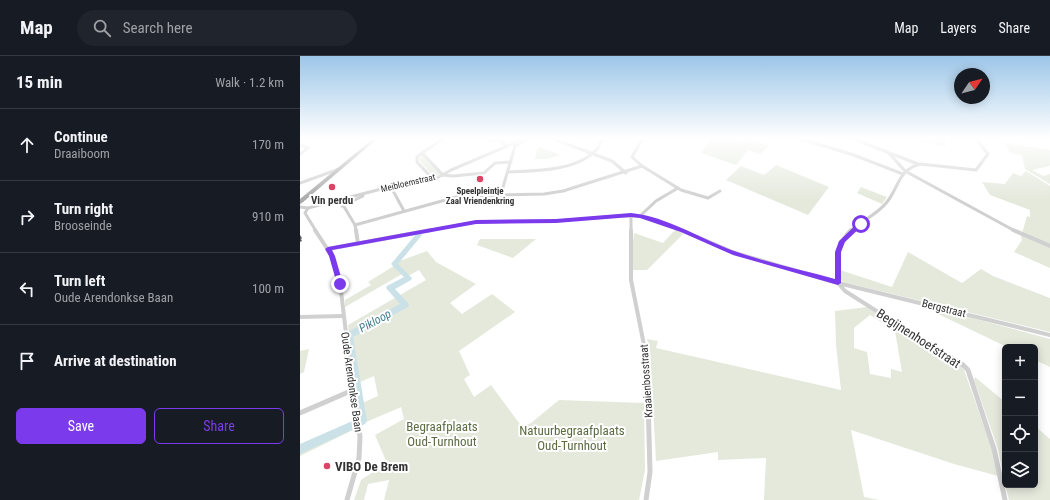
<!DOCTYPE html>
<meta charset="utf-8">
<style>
:root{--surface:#171b24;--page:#20242c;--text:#f1f3f6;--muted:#9ea1a6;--line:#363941;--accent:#7c3aed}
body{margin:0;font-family:"Roboto Condensed",sans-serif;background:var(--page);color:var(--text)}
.controls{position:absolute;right:12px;bottom:12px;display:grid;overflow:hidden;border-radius:6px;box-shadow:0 2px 10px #0003}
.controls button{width:36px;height:36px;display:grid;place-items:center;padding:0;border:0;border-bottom:1px solid var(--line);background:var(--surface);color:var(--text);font:20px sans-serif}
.compass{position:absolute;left:654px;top:12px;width:36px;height:36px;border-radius:50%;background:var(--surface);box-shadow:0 2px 10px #0003;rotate:55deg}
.stop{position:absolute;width:12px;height:12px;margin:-9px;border:3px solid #7c3aed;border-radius:50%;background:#fff}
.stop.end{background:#7c3aed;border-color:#fff;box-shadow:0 1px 4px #0008}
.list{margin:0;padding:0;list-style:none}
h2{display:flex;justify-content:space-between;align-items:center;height:52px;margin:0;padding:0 16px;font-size:17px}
h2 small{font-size:13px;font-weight:400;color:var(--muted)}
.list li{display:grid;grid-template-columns:26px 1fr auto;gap:12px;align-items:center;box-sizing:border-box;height:72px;padding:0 16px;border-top:1px solid var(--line)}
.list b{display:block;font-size:15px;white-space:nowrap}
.list p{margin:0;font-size:13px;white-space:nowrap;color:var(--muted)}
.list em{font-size:13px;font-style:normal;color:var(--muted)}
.actions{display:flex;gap:8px;padding:12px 16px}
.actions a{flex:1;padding:9px 0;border:1px solid var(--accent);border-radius:6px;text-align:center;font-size:14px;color:var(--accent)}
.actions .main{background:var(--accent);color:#fff}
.icon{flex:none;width:22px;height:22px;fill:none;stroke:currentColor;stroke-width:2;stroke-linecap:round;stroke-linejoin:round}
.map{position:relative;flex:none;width:750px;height:444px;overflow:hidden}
header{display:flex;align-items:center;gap:24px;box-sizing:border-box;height:56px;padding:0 20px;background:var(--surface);border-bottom:1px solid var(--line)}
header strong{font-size:19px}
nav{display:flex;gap:22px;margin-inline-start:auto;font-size:14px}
.search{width:280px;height:36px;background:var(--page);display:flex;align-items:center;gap:10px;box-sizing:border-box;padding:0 14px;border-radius:22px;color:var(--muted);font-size:15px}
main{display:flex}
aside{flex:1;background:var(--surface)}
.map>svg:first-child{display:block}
</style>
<header>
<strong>Map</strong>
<div class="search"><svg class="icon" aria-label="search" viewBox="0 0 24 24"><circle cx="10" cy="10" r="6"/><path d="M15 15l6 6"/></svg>Search here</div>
<nav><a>Map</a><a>Layers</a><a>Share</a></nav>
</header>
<main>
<aside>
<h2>15 min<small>Walk · 1.2 km</small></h2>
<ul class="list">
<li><svg class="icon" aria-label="ahead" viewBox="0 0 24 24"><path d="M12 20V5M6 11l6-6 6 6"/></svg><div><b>Continue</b><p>Draaiboom</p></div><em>170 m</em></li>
<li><svg class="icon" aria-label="right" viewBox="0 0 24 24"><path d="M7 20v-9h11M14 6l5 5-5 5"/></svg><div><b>Turn right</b><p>Brooseinde</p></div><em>910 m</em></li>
<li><svg class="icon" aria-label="left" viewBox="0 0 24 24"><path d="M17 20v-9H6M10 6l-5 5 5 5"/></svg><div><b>Turn left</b><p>Oude Arendonkse Baan</p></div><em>100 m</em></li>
<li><svg class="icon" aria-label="arrive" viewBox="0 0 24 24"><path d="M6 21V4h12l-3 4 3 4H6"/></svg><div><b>Arrive at destination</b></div></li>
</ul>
<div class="actions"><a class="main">Save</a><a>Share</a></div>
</aside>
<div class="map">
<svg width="750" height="444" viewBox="0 0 750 444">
<rect width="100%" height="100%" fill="#fff"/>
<g fill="#e4e9dc" fill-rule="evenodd">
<polygon points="411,82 433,82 442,84 444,82 448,82 469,90 460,98 448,94 436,109 401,97"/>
<polygon points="607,82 646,82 645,91"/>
<polygon points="705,87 750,94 750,110 732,114 743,120 750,118 750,128 725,113 722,99 710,97"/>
<polygon points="240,91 260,99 247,103 235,103 237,93"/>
<polygon points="122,99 141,118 134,121 119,104"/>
<polygon points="476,109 529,131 508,159 426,124 441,110 464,119"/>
<polygon points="726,115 750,130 750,212 714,196 722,184 721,181 727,160 730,161 730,154 690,139 682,126 705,128 713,117 721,120"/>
<polygon points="561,131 587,141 582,148 557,137"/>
<polygon points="376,173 381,175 383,178 347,214 332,214 332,194 334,177 363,187"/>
<polygon points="180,183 236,183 213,202 177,189"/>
<polygon points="127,195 136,206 176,228 150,247 162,258 192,238 215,256 159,295 170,319 164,323 174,341 191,329 222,371 231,367 259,344 344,347 345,414 339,444 84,444 89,424 68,428 64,444 54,444 61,424 87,407 75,379 104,363 101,351 64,367 60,348 78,340 74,320 58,327 52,281 49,277 48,269 126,224 119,214 106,221 102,218 45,251 45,244 71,229 68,226 97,208 97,206"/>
<polygon points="608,196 662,227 681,213 693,220 750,242 750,276 543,226 540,223 540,214 592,231"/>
<path d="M567 251 660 310 664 314 692 393 698 420 654 408 551 374 564 441 579 444H464L466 402 418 404V396L356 405 350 295 347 283 358 285 356 292 541 334 536 289 535 255ZM570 259 595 275 602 316 591 313V322L570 318 567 296 554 292V272Z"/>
<polygon points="639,253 750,283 750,311 735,304 735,291 707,291 638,258"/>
<polygon points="9,293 4,316 0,318 0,295"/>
<polygon points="675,321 705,346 705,428 698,393 674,324"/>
<polygon points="55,368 55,373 0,400 0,393"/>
<polygon points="735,370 750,383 750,444 709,444 705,429 735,429"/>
</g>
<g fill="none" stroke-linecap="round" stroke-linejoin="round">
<polygon fill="#cae1e8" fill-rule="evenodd" points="117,177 121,177 122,179 98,208 112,222 111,224 95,233 108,247 109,249 108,251 53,281 67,365 65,368 0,398 0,388 57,363 45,279 46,277 100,248 86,232 87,230 104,221 91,208"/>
<g stroke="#d0d0d0" stroke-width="3">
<polyline points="183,82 200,85 207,90"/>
<polyline points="251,82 312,105 326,117"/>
<polyline points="343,82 332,101 342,110 381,134 408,142 420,135"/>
<polyline points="497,82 551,98 603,118"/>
<polyline points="551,82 618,108"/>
<polyline points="0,89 8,92 0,98"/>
<polyline points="215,90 231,82"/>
<polyline points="122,97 144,82"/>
<polyline points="589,97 605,115 715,175"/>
<path d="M208 116C235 115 278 115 297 93 299 90 301 85 303 82"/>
<polyline points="143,119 153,120 184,117 195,107 211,106"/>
<polyline points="132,122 117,106 117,101 122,97 143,119"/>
<polyline points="0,127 39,113"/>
<polyline points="91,131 104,155"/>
<polyline points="201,138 215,90"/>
<polyline points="40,144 55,169 56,175"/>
<polyline points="42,150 63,140"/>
<polyline points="0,151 8,152 5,157 16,175"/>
<polyline points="8,152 116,124 137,122 151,114 226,82"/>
<polyline points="331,159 331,175"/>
<polyline points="340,160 356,145 378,132"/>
<polyline points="55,169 160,140 244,138 263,135 342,110"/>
<polyline points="126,175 176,166 256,165 320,160 340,160 383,175"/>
<path d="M550 175C561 165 577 159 587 146 599 131 598 114 620 108L676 114 688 98 675 82"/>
</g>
<g stroke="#d0d0d0" stroke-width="4">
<polyline points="15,174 32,200 41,235 48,294"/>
<polyline points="56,174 58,188"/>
<polyline points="331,174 331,224 345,294"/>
<polyline points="381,174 435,197 538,227 750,279"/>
<polyline points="713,174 750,190"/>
<polyline points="28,193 131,174"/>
<polyline points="538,227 545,235 638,294"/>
<path d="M538 227C538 207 535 189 551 174"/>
<polyline points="0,261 43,260"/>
</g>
<g stroke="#d0d0d0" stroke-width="5">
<polyline points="344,293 347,306 350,416 346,444"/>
<polyline points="637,293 663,309 668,314 694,393 705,444"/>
<polyline points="0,357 53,334"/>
<polyline points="47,444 59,402 60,381 48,293"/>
</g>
<polygon fill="#ababab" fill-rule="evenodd" points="74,82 78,82 2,147 0,148 0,143"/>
</g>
<polygon fill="#5f5f5f" points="0,179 2,182 1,183 2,185 0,186"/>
<linearGradient id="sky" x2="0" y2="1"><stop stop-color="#9cc6e8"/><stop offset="0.57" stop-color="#fff"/><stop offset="1" stop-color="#fff" stop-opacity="0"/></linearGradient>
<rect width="750" height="144" fill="url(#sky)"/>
<path fill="#7c3aed" d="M331 157C369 161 402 184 437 196 469 207 502 214 535 223V196L539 185 559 166 564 168 545 186 541 196V227L538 229 433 199 381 176 340 162 331 161 256 167 176 168 32 194 35 200 43 228 40 230 37 228 29 200 25 193 28 191 176 164 256 163Z"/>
<g fill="#db4464" stroke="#fff" stroke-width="1.5">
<circle cx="180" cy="123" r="4"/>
<circle cx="32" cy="131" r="4"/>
<circle cx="27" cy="410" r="4"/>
</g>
<g text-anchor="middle" stroke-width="4" stroke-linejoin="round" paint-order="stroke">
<g font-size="9" fill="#333" stroke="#fff">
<text transform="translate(108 127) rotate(-13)" y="3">Meibloemstraat</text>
</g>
<g font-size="9" font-weight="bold" fill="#333" stroke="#fff">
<text x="180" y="138">Speelpleintje<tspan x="180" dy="10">Zaal Vriendenkring</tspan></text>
</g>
<g font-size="11" font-weight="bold" fill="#333" stroke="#fff">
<text x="32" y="148">Vin perdu</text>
</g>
<g font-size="11" fill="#333" stroke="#fff">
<text transform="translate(644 252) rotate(14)" y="4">Bergstraat</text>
<text transform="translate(346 325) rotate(-94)" y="4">Kraaienbosstraat</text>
<text transform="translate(52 326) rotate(82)" y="4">Oude Arendonkse Baan</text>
</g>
<g font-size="12" font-style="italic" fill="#447e91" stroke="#fff">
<text transform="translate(75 265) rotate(-29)" y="4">Pikloop</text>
</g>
<g font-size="13" fill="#333" stroke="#fff">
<text transform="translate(619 282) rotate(33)" y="5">Begijnenhoefstraat</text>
</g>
<g font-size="13" fill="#5c6c42" stroke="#fff">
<text x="142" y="375">Begraafplaats<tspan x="142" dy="15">Oud-Turnhout</tspan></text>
<text x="272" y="379">Natuurbegraafplaats<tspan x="272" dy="15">Oud-Turnhout</tspan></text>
</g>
<g font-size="13" font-weight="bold" fill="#333" stroke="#fff" text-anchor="start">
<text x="35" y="415">VIBO De Brem</text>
</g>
</g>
</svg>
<div class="controls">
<button>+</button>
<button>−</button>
<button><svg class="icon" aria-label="locate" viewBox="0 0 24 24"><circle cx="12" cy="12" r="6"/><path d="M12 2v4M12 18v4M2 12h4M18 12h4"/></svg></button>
<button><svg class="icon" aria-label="layers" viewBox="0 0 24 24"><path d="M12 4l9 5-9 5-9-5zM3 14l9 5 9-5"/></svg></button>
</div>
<svg class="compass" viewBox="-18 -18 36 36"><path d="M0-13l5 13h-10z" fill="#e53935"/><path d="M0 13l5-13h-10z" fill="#9ea1a6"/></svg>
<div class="stop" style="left:561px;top:168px"></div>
<div class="stop end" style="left:40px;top:228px"></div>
</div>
</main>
